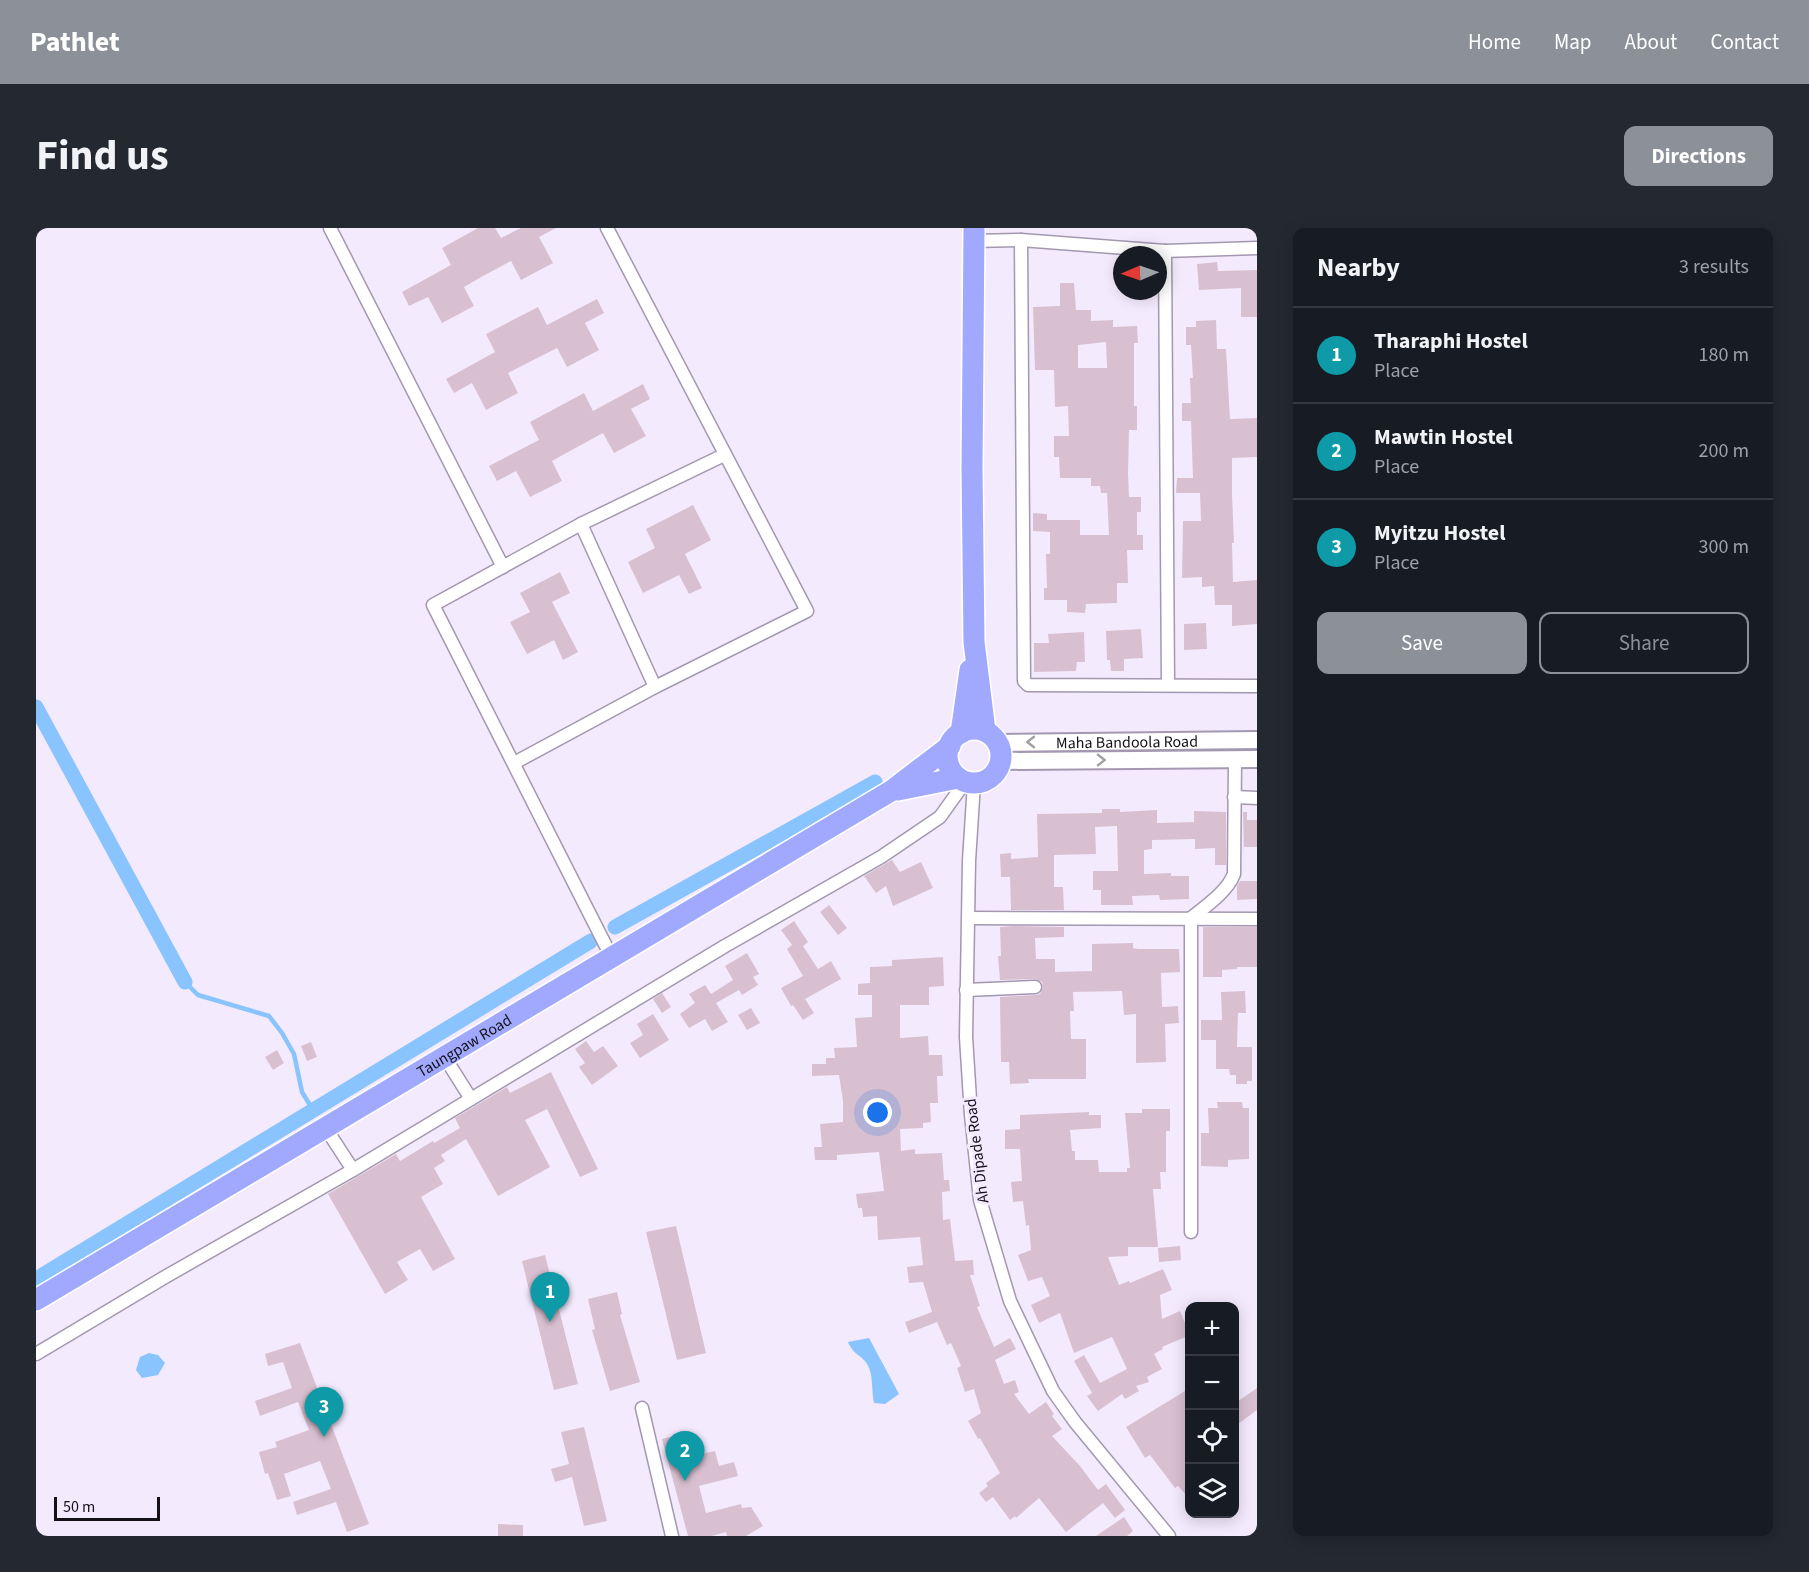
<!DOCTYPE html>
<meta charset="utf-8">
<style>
:root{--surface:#171b24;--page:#242831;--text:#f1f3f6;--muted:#9ea1a6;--line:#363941;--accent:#8c9099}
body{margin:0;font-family:"Source Sans 3",sans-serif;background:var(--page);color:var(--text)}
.controls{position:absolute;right:18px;bottom:18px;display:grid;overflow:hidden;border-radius:12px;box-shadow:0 3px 15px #0003}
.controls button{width:54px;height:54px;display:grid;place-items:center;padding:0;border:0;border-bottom:2px solid var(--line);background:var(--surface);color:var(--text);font:30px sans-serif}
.compass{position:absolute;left:1077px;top:18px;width:54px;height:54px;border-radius:50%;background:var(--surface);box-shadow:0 3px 15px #0003;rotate:268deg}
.scale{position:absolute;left:18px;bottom:15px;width:106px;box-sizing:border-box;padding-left:6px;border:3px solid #151119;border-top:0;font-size:16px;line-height:21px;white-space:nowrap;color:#151119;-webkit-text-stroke:4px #f4eafe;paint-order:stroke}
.you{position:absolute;left:842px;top:885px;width:21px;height:21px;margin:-15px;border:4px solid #fff;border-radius:50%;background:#1a73e8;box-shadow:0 0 0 9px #1a73e833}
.badge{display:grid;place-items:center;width:39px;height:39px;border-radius:50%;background:var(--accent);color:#fff;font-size:20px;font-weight:700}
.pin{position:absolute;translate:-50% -50px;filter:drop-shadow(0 2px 3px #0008)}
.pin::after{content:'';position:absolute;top:32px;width:21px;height:18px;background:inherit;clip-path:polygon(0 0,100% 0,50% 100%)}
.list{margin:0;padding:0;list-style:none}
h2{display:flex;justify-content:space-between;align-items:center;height:78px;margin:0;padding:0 24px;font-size:26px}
h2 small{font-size:20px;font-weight:400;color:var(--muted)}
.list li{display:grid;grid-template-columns:39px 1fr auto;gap:18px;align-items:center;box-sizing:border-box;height:96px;padding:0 24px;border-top:2px solid var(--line)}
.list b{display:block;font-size:22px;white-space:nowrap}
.list p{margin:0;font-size:20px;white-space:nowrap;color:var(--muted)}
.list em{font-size:20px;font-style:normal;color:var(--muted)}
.actions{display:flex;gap:12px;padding:18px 24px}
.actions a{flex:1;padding:14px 0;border:2px solid var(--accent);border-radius:12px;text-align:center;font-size:21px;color:var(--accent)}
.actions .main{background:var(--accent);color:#fff}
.icon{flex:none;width:33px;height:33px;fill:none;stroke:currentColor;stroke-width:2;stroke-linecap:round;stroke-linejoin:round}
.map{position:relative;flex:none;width:1221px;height:1308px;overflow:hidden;border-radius:12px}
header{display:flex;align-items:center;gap:36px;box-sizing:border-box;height:84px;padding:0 30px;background:var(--accent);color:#fff}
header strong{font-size:28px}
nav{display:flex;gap:33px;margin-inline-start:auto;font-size:21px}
.intro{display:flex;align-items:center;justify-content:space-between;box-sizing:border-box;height:144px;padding:0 36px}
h1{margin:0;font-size:42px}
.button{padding:15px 27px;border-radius:12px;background:var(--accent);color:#fff;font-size:21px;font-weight:700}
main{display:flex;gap:36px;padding:0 36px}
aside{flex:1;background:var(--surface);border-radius:12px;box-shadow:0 3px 15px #0003}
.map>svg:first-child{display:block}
</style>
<header>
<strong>Pathlet</strong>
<nav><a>Home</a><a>Map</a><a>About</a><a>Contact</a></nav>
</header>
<div class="intro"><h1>Find us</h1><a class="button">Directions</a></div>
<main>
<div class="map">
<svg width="1221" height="1308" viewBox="0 0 1221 1308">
<rect width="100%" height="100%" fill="#f4eafe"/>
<g fill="#89c4fe">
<path d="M833 1110 863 1166 849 1176 838 1175C835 1163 838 1147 831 1136 825 1126 818 1128 812 1114Z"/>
<polygon points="113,1125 122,1127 129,1135 122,1147 106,1150 100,1142 104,1129"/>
</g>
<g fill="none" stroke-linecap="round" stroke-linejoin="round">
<polyline stroke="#89c4fe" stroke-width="4.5" points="149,754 162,767 233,788 246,805 258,826 266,864 277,882"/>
<g stroke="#89c4fe" stroke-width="15">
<polyline points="0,479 149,754"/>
<polyline points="579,699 839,554"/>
<polyline points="0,1051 555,713"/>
</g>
</g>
<g fill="#d9c0d1" fill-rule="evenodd">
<polygon points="442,0 459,0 465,10 485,0 520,0 503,9 517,35 485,52 475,33 447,48 428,59 438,78 406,95 392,69 373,78 366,64 415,37 406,20"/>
<polygon points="1181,34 1182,43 1221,42 1221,89 1205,89 1205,60 1163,62 1161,36"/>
<path d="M1024 55H1038L1040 82H1055V93L1077 92V99L1101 98 1102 115H1098V178H1101V202H1093L1092 245 1093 269H1105V284H1101V307H1107V322H1091L1092 355H1081V375L1050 376 1049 385 1031 384V372H1008V360H1011L1010 326H1014V304L997 303V285L1011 286V292H1044V307H1073L1071 265H1065L1064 258H1055V250H1024L1023 229H1018V208H1033L1032 178 1019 179 1018 142H999L997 79 1024 78ZM1070 114 1071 140H1042V117Z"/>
<polygon points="561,71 568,85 549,95 563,122 531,139 521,120 472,145 482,165 450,182 436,155 418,165 410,151 459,124 450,106 502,79 511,97"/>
<polygon points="1180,92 1181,121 1190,121 1194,191 1221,190 1221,229 1196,230 1196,266 1198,315 1196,315 1197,354 1221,352 1221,396 1196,398 1196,377 1179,377 1178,358 1166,359 1166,349 1146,350 1147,293 1165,293 1164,265 1140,265 1141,250 1157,250 1155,193 1146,193 1146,175 1155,175 1154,150 1157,150 1155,117 1150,117 1150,99 1160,99 1160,93"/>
<polygon points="607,156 614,171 595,181 610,208 578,225 567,205 534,223 516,233 526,253 494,269 480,243 461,253 453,238 503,212 494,194 548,165 557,183"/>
<polygon points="657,277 675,312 649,326 666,360 653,366 643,347 607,365 592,334 619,320 610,301"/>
<polygon points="524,344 534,365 516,374 542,424 527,432 518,412 491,426 474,394 494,384 484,365"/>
<polygon points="1170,395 1171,421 1148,422 1148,396"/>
<polygon points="1105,401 1107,430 1088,431 1088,443 1075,443 1074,432 1071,432 1070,403"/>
<polygon points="1048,404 1049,434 1041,434 1040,443 998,444 998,415 1013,415 1012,406"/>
<polygon points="1066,581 1084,581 1084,584 1121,582 1121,595 1158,594 1158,583 1190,584 1190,637 1179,637 1179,620 1159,621 1159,611 1116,612 1116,621 1108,622 1108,646 1135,645 1135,648 1153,648 1153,671 1124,672 1123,667 1096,668 1097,677 1065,677 1065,662 1057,662 1057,643 1082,643 1081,598 1059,599 1060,626 1018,627 1018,659 1027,659 1028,682 975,682 974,649 965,649 964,626 975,625 975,631 1002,629 1001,586 1066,585"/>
<polygon points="1207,584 1211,584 1211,592 1221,592 1221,619 1208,619 1208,629"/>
<polygon points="856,632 864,644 885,634 897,660 857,678 850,658 840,665 828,648"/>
<polygon points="1204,653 1221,653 1221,671 1201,672 1201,658"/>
<polygon points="793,677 811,700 802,707 784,684"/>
<polygon points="758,693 772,714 767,718 782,741 795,733 805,751 769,771 778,785 767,792 757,777 755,778 745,760 767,748 751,721 756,717 745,702"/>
<polygon points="976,698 1028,699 1028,709 999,710 1000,731 1019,731 1019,744 1056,743 1056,716 1097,715 1097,720 1102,721 1143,721 1144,744 1125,745 1126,779 1142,778 1143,795 1129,796 1130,834 1100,835 1100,786 1088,787 1086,763 1037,764 1038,783 1034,783 1035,811 1050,811 1050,851 992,851 993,855 974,856 973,834 965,834 964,769 1000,767 1004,766 1007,759 1006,754 999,751 964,752 962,728 965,728 964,699"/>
<polygon points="1167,699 1221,699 1221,739 1201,739 1201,741 1186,742 1186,749 1167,749"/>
<polygon points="711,725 723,746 717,749 722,757 706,767 703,762 680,775 692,794 676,803 669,791 653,800 644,786 659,775 653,766 669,757 675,766 697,752 689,738"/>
<polygon points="907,729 908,758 893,759 893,777 864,777 864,810 892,808 893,827 906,827 907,848 901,848 902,875 894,875 895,894 887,895 887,900 864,901 865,923 879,921 879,926 906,925 908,952 913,952 914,963 906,964 907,992 914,991 919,1033 937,1032 938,1047 934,1047 944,1078 941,1079 958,1119 974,1110 980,1121 959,1132 968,1156 979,1152 983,1164 978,1166 993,1186 1010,1174 1018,1186 1016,1188 1026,1201 1016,1208 1044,1238 1062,1262 1070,1256 1089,1282 1079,1290 1067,1275 1030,1304 1003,1270 980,1290 979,1288 974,1292 957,1269 950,1274 943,1265 952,1258 950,1255 964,1245 944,1210 942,1211 932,1193 945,1185 938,1161 929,1164 921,1140 925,1138 915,1115 911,1117 901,1094 873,1105 869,1094 896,1084 887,1054 873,1055 871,1039 887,1037 884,1009 842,1012 841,988 827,989 826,980 822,980 820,966 848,963 843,924 801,927 801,932 779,932 778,919 786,919 784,896 807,894 807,873 803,847 776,848 776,836 790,836 790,830 799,830 798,820 821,819 819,790 836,789 836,767 822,767 822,756 834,755 834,739 856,738 856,732"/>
<polygon points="1209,763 1210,785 1202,785 1201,819 1216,819 1216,853 1211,853 1211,856 1200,856 1200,847 1194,847 1193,841 1180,841 1180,812 1165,812 1165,792 1186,792 1185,764"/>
<polygon points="626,765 635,779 626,785 617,771"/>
<polygon points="715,780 724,795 711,802 702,787"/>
<polygon points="617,786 633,812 604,830 594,815 607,807 601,796"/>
<polygon points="550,813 558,824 567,818 582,838 556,857 543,839 549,835 539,821"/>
<polygon points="275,814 281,829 271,833 265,818"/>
<polygon points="241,822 248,835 237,842 229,829"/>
<polygon points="515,844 562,941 544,949 511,881 489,892 514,939 462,968 430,911 405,927 409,933 398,940 407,956 385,969 419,1031 397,1043 384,1021 361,1034 372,1052 349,1066 292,966 360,926 364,933 397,913 398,915 424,900 419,890 471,859 474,865"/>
<polygon points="1181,874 1206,874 1207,880 1213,880 1213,931 1192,932 1192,939 1165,938 1165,905 1173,905 1172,880 1182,880"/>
<polygon points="1106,881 1134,881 1134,903 1130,903 1130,944 1124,944 1125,961 1117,961 1122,1019 1092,1019 1092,1028 1072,1029 1083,1057 1093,1053 1094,1055 1127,1041 1136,1062 1124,1067 1126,1091 1144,1083 1154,1107 1126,1119 1127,1121 1118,1126 1126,1141 1111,1149 1113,1154 1100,1158 1103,1163 1089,1171 1086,1166 1062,1183 1051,1168 1056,1165 1038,1133 1048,1127 1064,1155 1091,1141 1076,1109 1038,1125 1024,1085 1003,1095 995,1077 1014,1068 1006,1049 992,1053 982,1027 995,1022 993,997 990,998 987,973 977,974 975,954 986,953 984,921 969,921 969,902 984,901 984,887 1053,884 1053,887 1065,887 1065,900 1034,902 1036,923 1039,923 1039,932 1062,932 1063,944 1091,944 1091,940 1094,940 1089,885 1106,885"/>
<polygon points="640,998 670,1125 641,1132 610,1004"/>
<polygon points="1144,1018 1145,1032 1123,1034 1122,1020"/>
<polygon points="509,1027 542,1156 518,1162 486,1033"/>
<polygon points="581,1064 586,1086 584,1087 604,1154 574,1163 556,1102 559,1101 552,1071"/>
<polygon points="264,1115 333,1296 311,1304 300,1274 261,1287 257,1274 295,1261 284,1233 248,1246 255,1268 241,1272 232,1245 229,1246 223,1224 241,1219 239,1214 273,1202 262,1174 224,1188 219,1173 256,1160 247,1134 232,1138 229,1126"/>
<polygon points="1154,1160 1154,1271 1142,1258 1139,1260 1114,1227 1109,1230 1090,1199"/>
<polygon points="1221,1160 1221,1182 1198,1199 1198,1176"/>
<polygon points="548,1199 571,1293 548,1298 536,1249 519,1254 515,1241 533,1236 525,1204"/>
<polygon points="649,1205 655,1228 679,1223 683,1238 698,1234 702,1248 663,1258 670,1285 705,1276 706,1280 715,1279 727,1298 710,1308 691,1308 690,1304 676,1308 652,1308 626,1211"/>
<polygon points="1088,1289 1097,1303 1091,1308 1060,1308"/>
<polygon points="462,1296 487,1297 487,1308 462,1308"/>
</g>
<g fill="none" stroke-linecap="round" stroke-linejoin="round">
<defs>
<g id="street">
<polyline points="294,0 467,339"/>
<polyline points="985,12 988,453 992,457 1221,458"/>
<polyline points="937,13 985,12 1129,23 1221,20"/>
<polyline points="1129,23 1132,457"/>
<polyline points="545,296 619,459"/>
<polyline points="478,535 619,459 771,383 571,0"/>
<polyline points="938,555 933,633 930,809 935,887 944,972 974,1073 1017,1163 1039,1194 1133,1308"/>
<polyline points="1198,569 1221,570"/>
<polyline points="933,690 1221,691"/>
<polyline points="575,728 397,377 545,296 688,227"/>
<polyline points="930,762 999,759"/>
<polyline points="408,828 435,871"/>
<polyline points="289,899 317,942"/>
<path d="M1155 1004V690C1170 678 1191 664 1198 646L1199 531"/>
<polyline points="0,1126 129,1049 317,942 689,718 845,629 904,589 929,554"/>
<polyline points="606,1180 636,1308"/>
</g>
<g id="secondary">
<path id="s1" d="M961 515 1221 512"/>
<polyline points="965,533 1221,531"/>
</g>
<g id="highway">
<polyline points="938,0 936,240 938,414 949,503"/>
<circle cx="938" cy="528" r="27"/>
<polyline points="925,505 934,442"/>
<polyline points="862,562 922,550"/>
<path id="s2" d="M0 1072 855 563 914 518"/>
</g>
</defs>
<use href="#street" stroke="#a398af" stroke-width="15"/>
<use href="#secondary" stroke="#a398af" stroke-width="20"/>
<use href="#highway" stroke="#fff" stroke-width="24"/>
<use href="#street" stroke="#fff" stroke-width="12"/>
<use href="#secondary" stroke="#fff" stroke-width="16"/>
<use href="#highway" stroke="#a0a9fd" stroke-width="21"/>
</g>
<defs><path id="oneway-chevron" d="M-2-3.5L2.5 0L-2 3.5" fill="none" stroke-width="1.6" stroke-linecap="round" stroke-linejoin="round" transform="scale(1.5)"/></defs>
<g stroke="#a1a0a3">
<use href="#oneway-chevron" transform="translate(995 514) rotate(180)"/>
<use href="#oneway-chevron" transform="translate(1065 532) rotate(-1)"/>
</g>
<g text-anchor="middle" stroke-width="6" stroke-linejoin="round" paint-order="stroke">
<g font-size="16" fill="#151119" stroke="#f4eafe">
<text dy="6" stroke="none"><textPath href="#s1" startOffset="130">Maha Bandoola Road</textPath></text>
<text dy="6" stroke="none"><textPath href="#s2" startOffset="498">Taungpaw Road</textPath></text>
<text transform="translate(940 923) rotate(-97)" y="6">Ah Dipade Road</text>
</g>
</g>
</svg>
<div class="controls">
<button>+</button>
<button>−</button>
<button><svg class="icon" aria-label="locate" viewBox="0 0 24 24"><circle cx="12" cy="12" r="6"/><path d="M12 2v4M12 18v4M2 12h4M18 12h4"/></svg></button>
<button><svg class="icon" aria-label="layers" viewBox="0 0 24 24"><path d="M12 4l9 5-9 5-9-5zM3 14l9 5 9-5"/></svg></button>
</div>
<svg class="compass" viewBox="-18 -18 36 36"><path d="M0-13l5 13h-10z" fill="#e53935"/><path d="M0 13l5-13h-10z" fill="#9ea1a6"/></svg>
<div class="scale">50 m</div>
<div class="you"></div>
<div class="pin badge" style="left:514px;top:1094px;background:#0f9aa8">1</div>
<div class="pin badge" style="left:649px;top:1253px;background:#0f9aa8">2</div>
<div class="pin badge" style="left:288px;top:1209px;background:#0f9aa8">3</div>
</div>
<aside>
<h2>Nearby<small>3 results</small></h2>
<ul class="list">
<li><span class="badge" style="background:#0f9aa8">1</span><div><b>Tharaphi Hostel</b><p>Place</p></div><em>180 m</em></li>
<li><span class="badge" style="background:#0f9aa8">2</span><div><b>Mawtin Hostel</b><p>Place</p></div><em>200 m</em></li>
<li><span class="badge" style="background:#0f9aa8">3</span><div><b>Myitzu Hostel</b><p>Place</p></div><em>300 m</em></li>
</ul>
<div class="actions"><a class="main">Save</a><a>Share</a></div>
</aside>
</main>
